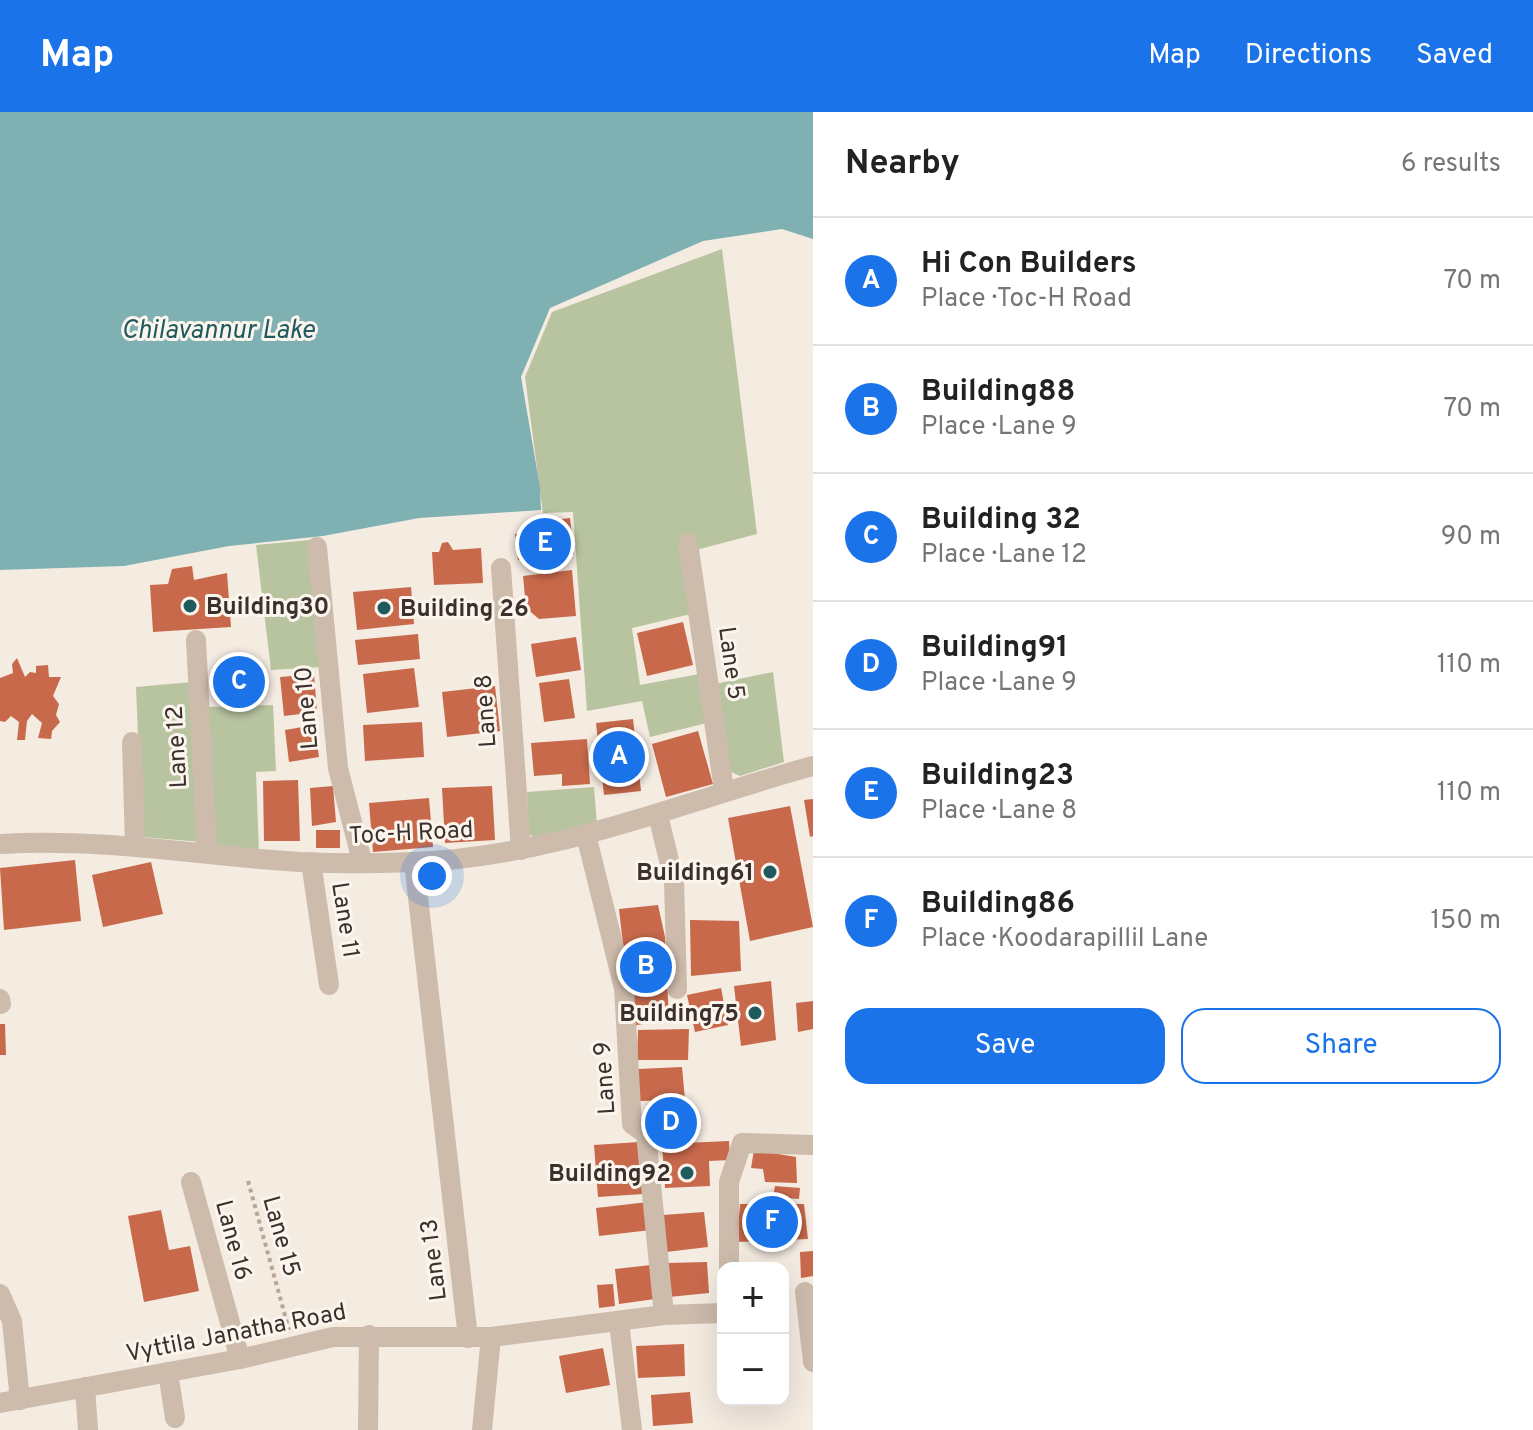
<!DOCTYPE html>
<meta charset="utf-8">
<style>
:root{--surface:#fff;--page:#f6f6f6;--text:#222;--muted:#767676;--line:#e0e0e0;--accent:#1a73e8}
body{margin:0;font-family:Overpass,sans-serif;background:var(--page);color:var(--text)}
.controls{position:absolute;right:24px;bottom:24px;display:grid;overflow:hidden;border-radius:16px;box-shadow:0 8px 32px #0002}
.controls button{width:72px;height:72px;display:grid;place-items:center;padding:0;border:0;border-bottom:2px solid var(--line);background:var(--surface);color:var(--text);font:40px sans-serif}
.you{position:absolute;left:432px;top:764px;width:28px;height:28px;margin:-20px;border:6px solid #fff;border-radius:50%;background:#1a73e8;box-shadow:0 0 0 12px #1a73e833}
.badge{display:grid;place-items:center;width:52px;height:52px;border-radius:50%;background:var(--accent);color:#fff;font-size:26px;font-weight:700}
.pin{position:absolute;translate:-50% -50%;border:4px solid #fff;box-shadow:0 2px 8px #0006}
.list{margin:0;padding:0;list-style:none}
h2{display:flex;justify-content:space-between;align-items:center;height:104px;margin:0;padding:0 32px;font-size:34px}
h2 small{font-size:26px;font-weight:400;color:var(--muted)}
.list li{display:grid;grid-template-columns:52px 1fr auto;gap:24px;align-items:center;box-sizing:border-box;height:128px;padding:0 32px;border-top:2px solid var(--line)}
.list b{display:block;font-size:30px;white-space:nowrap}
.list p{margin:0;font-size:26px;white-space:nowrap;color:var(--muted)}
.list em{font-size:26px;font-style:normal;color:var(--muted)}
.actions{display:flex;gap:16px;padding:24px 32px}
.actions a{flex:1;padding:18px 0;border:2px solid var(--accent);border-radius:24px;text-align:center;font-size:28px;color:var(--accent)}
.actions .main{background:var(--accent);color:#fff}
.map{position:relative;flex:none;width:813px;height:1318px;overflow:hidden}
header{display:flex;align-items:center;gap:48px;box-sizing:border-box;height:112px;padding:0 40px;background:var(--accent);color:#fff}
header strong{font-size:38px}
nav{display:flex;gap:44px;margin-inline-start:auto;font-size:28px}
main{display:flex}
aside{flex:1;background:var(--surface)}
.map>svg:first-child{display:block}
</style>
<header>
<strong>Map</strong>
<nav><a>Map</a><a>Directions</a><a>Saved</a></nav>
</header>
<main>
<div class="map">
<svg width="813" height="1318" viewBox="0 0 813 1318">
<rect width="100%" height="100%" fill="#f4ebe1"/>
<g fill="#b8c4a0">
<polygon points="722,137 757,422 696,438 691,502 632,516 640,573 699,562 707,611 650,625 642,589 587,599 573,400 543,401 525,265 552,200"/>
<polygon points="310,428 321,555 271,558 256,433"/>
<polygon points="773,560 784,650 740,664 731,660 715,572"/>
<polygon points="192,570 201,730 142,725 136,575"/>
<polygon points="273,593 276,659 256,660 259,741 214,733 208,595"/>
<polygon points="594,675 597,713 536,729 529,721 527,680"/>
</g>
<polygon fill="#7fb0b2" points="0,0 813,0 813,127 782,117 703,129 550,196 521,265 540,375 541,398 419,406 323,424 229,434 124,454 0,458"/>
<g fill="#c8694b">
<polygon points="570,406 574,442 518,448 515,422 527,420 526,411"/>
<polygon points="448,430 453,438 481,436 483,471 434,473 432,440 439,440 442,431"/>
<polygon points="192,454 194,468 227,461 231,515 153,520 150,473 168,472 172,457"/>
<polygon points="572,458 576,504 539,507 526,496 523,464"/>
<polygon points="411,475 414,512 357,518 353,480"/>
<polygon points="683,510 693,553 647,564 637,521"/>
<polygon points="418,522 420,547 358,553 355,528"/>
<polygon points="576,525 581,558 536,565 531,532"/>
<polygon points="17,546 25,565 30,560 36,561 36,554 48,553 49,565 61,565 53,584 59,592 56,603 60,610 52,619 51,627 38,626 42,611 32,602 27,609 25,628 17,628 19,610 11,604 5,610 0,609 0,566 13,561 12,552"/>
<polygon points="260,552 262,584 218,587 216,555"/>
<polygon points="414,556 419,595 367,601 363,562"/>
<polygon points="314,562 317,600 284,604 280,565"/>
<polygon points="569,567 575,606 544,610 539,571"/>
<polygon points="495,574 500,619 447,625 442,580"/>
<polygon points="633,607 641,679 604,683 596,611"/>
<polygon points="422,610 424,645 365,649 363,613"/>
<polygon points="314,613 319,645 289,650 285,618"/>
<polygon points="698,619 713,672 666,685 652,632"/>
<polygon points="587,627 590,672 562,674 562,662 534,664 531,631"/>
<polygon points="298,668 300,729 264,729 263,669"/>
<polygon points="333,674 336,710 312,714 310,676"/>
<polygon points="492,674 495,728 445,731 442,676"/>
<polygon points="429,686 433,735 373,740 369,691"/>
<polygon points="813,687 813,724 810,725 804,688"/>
<polygon points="790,694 813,815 750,829 728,706"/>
<rect x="316" y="718" width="24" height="18"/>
<polygon points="75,748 81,809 4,818 0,756"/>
<polygon points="151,750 163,802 103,815 92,763"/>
<polygon points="658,793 665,825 669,907 632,914 619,797"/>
<polygon points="690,808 739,809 741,859 691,864"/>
<polygon points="771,869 776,928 741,934 734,874"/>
<polygon points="721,876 728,913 695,920 687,883"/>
<polygon points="813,889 813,917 798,920 796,891"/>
<polygon points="0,912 5,912 6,943 0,943"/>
<polygon points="689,917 688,948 637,948 638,918"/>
<polygon points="682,955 685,988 639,989 638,957"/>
<polygon points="692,994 695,1026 651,1029 647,995"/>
<polygon points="729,1029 730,1048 709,1049 710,1074 665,1076 662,1032"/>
<polygon points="639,1030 643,1082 598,1085 594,1033"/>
<polygon points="754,1038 796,1045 797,1071 765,1070 763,1057 751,1056"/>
<polygon points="775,1074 800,1076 799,1087 773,1085"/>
<polygon points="648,1090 651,1118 599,1124 596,1096"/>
<polygon points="740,1092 804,1092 808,1127 787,1128 785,1137 766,1139 766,1129 737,1130"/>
<polygon points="161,1098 169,1138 190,1134 199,1179 144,1190 128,1104"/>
<polygon points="704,1100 708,1135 666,1140 663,1103"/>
<polygon points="813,1139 813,1164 801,1166 800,1140"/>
<polygon points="707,1150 709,1181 669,1185 667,1151"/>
<polygon points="651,1153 655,1187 619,1192 615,1157"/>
<polygon points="613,1172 615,1194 599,1196 597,1173"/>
<polygon points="684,1232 685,1264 638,1266 636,1234"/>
<polygon points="603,1236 610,1273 566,1281 559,1244"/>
<polygon points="690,1280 693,1311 653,1314 651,1283"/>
</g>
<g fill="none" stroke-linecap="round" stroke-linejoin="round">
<polyline stroke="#b9a596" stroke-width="4" stroke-dasharray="4 4" stroke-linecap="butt" points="248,1069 289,1218"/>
<g stroke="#cdbbac" stroke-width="20">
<polyline points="688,431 724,678"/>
<polyline points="317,435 338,656 362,749"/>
<polyline points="501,456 521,738"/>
<polyline points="196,528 207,740"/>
<polyline points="132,630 135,734"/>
<polyline points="658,703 674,769 677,877"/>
<polyline points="586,723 624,876 632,1012 646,1022 664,1203"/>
<path d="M0 732C88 727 173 739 260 747 310 752 363 752 412 750 552 746 681 690 813 654"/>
<polyline points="311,750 329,873"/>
<polyline points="414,750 468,1226"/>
<polyline points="0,887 1,892"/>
<polyline points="191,1070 240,1247"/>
<polyline points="729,1156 729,1070 742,1031 813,1033"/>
<polyline points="805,1180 813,1250"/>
<polyline points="0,1182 12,1209 20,1288"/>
<polyline points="619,1210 632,1318"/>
<polyline points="168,1260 175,1306"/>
<polyline points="85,1275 88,1318"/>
<polyline points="0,1291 240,1247 333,1225 491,1225 664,1203 723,1201"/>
<polyline points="368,1318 369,1223"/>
<polyline points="482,1318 491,1225"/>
</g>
</g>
<g fill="#1f5a5e" stroke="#fbf5ee" stroke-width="3">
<circle cx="190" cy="494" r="8"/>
<circle cx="384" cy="496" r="8"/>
<circle cx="770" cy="760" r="8"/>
<circle cx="755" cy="901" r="8"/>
<circle cx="687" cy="1061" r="8"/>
</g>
<g text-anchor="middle" stroke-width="6" stroke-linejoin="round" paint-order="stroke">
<g font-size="24" font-weight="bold" fill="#3b302b" stroke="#fbf5ee" text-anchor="end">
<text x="206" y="502" text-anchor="start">Building30</text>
<text x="400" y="504" text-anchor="start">Building 26</text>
<text x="754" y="768">Building61</text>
<text x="739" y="909">Building75</text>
<text x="671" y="1069">Building92</text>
</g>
<g font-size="24" fill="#3b302b" stroke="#fbf5ee">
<text transform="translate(732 551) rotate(82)" y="8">Lane 5</text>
<text transform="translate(306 596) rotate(-95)" y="8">Lane 10</text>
<text transform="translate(485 599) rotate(-94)" y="8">Lane 8</text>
<text transform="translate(176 635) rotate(-93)" y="8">Lane 12</text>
<text transform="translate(411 720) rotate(-3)" y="8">Toc-H Road</text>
<text transform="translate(346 808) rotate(81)" y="8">Lane 11</text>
<text transform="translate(604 966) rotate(-94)" y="8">Lane 9</text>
<text transform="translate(282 1124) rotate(74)" y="8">Lane 15</text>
<text transform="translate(234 1128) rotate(75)" y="8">Lane 16</text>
<text transform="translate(433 1148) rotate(-97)" y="8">Lane 13</text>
<text transform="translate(236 1220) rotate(-11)" y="8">Vyttila Janatha Road</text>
</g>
<g font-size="26" font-style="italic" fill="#1f5a5e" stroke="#fbf5ee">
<text x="218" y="226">Chilavannur Lake</text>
</g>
</g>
</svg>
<div class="controls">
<button>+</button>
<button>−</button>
</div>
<div class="you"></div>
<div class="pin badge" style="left:619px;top:645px">A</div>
<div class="pin badge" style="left:646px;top:855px">B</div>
<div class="pin badge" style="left:239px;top:570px">C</div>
<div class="pin badge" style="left:671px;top:1011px">D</div>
<div class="pin badge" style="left:545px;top:432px">E</div>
<div class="pin badge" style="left:772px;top:1110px">F</div>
</div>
<aside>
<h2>Nearby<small>6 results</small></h2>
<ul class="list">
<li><span class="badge">A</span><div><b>Hi Con Builders</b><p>Place · Toc-H Road</p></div><em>70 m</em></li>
<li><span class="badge">B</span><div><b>Building88</b><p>Place · Lane 9</p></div><em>70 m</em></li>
<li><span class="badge">C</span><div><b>Building 32</b><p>Place · Lane 12</p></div><em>90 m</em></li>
<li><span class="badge">D</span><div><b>Building91</b><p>Place · Lane 9</p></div><em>110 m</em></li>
<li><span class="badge">E</span><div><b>Building23</b><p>Place · Lane 8</p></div><em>110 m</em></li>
<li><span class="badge">F</span><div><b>Building86</b><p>Place · Koodarapillil Lane</p></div><em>150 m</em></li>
</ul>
<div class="actions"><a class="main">Save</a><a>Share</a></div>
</aside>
</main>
